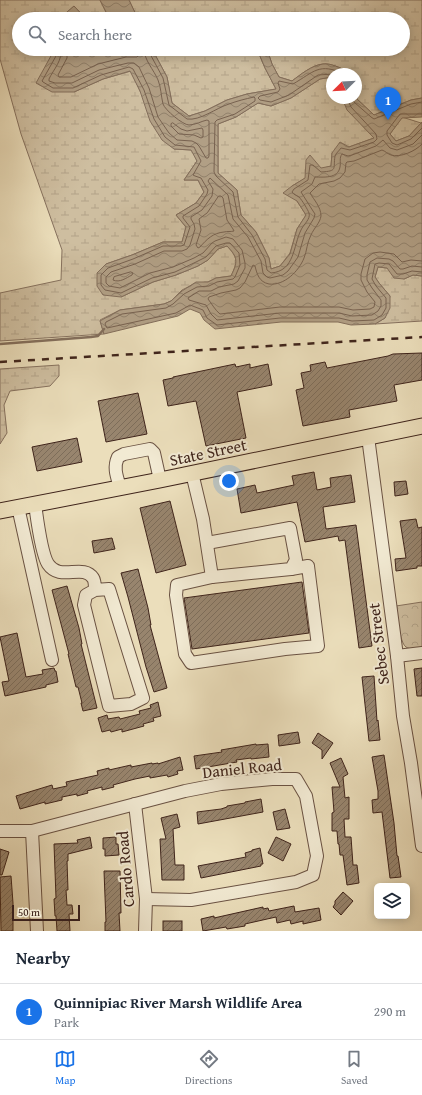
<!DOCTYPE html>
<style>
:root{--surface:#fff;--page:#f6f6f7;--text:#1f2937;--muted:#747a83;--line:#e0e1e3;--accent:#1a73e8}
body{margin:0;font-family:"Gentium Book Plus",serif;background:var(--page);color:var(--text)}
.controls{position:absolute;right:12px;bottom:12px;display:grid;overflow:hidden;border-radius:6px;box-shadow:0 2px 10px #0003}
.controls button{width:36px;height:36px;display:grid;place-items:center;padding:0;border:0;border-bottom:1px solid var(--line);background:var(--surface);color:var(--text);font:20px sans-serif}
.compass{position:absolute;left:326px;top:68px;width:36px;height:36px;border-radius:50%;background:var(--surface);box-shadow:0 2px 10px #0003;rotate:246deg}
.scale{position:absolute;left:12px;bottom:10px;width:68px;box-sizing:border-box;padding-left:4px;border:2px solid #3f241b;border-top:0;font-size:11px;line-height:14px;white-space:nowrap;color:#3f241b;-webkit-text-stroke:3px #f2ead3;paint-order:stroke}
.you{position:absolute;left:229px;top:481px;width:14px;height:14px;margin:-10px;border:3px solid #fff;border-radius:50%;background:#1a73e8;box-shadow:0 0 0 6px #1a73e833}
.badge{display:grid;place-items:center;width:26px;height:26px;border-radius:50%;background:var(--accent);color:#fff;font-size:13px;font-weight:700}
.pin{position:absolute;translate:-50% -33px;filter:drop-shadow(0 1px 2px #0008)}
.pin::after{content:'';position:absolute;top:21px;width:14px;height:12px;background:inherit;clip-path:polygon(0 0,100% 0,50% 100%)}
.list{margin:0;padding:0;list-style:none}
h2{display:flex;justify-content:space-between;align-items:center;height:52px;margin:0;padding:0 16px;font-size:17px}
h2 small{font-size:13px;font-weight:400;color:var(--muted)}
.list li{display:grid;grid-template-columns:26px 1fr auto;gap:12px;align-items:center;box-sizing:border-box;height:56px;padding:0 16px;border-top:1px solid var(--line)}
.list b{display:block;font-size:15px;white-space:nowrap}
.list p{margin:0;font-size:13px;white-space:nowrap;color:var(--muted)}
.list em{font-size:13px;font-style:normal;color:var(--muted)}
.icon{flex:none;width:22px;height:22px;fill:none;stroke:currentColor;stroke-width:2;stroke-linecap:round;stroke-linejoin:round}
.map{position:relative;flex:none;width:422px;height:931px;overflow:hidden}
.search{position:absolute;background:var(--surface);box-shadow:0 2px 10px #0003;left:12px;right:12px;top:12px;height:44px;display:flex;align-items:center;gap:10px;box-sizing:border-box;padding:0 14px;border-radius:22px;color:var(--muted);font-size:15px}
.sheet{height:108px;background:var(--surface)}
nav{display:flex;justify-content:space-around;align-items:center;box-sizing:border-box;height:56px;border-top:1px solid var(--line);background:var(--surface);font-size:11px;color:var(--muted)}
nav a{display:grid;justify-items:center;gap:2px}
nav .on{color:var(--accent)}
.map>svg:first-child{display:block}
</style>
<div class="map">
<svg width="422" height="931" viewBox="0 0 422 931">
<defs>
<pattern id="forest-crowns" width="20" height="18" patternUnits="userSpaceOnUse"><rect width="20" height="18" fill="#cebea0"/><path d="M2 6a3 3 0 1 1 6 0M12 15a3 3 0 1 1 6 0" fill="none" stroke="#b2a389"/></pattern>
<pattern id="wetland-marsh" width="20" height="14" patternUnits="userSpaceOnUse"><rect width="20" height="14" fill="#cebea0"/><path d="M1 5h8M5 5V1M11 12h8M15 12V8" fill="none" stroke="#b2a389"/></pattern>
<pattern id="water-waves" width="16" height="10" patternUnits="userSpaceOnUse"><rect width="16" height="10" fill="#b19f85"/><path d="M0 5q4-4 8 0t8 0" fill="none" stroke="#91816c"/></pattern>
<pattern id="building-hatch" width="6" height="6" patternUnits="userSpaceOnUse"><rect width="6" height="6" fill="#98856e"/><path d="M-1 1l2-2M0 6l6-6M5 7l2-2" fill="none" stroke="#7d6d5a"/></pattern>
</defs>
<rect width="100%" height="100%" fill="#ebdebb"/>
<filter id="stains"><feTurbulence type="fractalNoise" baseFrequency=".005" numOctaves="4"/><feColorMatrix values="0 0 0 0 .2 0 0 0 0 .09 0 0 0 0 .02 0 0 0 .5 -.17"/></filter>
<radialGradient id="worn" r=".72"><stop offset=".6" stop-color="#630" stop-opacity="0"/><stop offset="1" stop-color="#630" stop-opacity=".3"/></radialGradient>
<path fill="url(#forest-crowns)" stroke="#86715e" d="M422 602V649C417 649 411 650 406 647 399 642 398 615 396 606Z"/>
<g fill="url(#wetland-marsh)" stroke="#86715e">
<path d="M0 0H100L107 14 93 19H86L74 6 60 19H19V49H49L74 92 103 79 131 71 140 91 174 149 192 150 197 161 184 180H198L204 192 196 203 176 215 186 227 182 242H163L132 255 106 264 121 297 153 282 176 275 198 266 208 260 218 249 227 246C238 258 238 261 231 276L216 278 208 282 196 283 182 290 171 301 164 304 120 310 100 320 104 334 0 341V293L61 280 62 250 21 134 0 59Z"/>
<path d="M129 0H422V98L411 100 374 115 357 99 356 74H349L347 71C340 68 331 63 323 64 312 65 300 75 292 81L279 77 272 64 267 49H403V19H138Z"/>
<polygon points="152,49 257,49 265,68 276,89 247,94 227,100 205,111 189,116 172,103 167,77"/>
<polygon points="332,77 332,98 342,98 348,110 374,138 332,153 331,166 321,169 292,186 297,201 306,215 297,229 290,253 280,266 271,269 269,258 256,232 241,215 237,190 218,173 218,124 236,117 258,103 271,106 291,98 320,79"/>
<polygon points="402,117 421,123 409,136 396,141 390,134"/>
<polygon points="378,267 387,268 404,279 413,275 422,276 422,321 375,324 385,318 390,296 379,283 375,277"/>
<polygon points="59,365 59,376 50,386 10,391 4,405 7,433 0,444 0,369"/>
</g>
<g fill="url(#water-waves)" stroke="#836e5b">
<polygon points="100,0 129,0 138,19 93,19 107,14"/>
<polygon points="74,6 86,19 60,19 60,18"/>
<path d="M49 49H152L167 77 172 103 189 116 205 111 227 100 247 94 276 89 265 68 257 49H267L272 64 279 77 292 81C300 75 312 65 323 64 331 63 340 68 347 71L349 74H332V77L320 79 291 98 271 106 258 103 236 117 218 124V173L237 190 241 215 256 232 269 258 271 269 280 266 290 254 297 229 306 215 297 201 283 193 292 186 305 178 306 160 310 155 321 168 331 166 332 153 340 142 349 147 374 138 347 110 342 98H356V97L357 99 374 115 411 100 422 98V117L402 118 390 134 396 141 409 136 422 122V276L413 275 404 279 394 278 387 268 378 267 375 277 379 283 390 296V308L385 318 375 324 351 325 338 322H281L215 329 204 320 200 313 190 309 178 316 104 334 100 321 120 310 164 304 171 301 182 291 196 282H208L216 278 231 276C238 262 238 257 227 246L218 249 208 260 198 266 176 275 153 282 121 297 103 295 97 286V273L106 264 132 255 163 242H182L186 227 176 215 196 203 204 192 198 180H184L197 161 191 150 174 149 162 140 150 121 140 91 130 71 103 79 74 92H52L36 83 52 54Z"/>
</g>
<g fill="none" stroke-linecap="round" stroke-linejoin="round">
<g stroke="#786250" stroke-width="1">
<polyline points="54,49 56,52 56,56 42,81 43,82 53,88 73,88 101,75 129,67 133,69 144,90 154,119 165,137 175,145 194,147 201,161 193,175 195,176 201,178 208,190 207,194 199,206 183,216 183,218 190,227 184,245 181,246 163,246 133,259 108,268 101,275 101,285 105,290 121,293 152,278 175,272 196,262 206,257 216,246 226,243 230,243 239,253 240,265 235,277 233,279 217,282 209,286 197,287 184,294 173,304 166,308 122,314 106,322 105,324 107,328 176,313 190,305 203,310 207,318 217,325 280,318 339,318 352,321 374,320 382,315 386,308 386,298 376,286 372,279 375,264 379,263 389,264 397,274 403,274 412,271 422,272"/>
<path d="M60 49C64 59 53 70 49 79V81L55 83H72L99 70 128 63H134L139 67 149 88 158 117 169 133 177 140 192 141 196 143 199 146 206 158H208L209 156V121L207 120C202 121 195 125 189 125 183 125 165 110 163 104 161 96 161 87 158 80 154 70 144 60 144 49"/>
<polyline points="67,49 67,58 58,75 59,77 71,77 98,64 126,57 137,57 138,56 138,49"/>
<path d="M149 49V52L163 78 169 105 187 119C200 121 216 108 229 104 237 101 245 99 254 97L255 98V101L235 114 217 120 215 122 214 172 216 176 233 192 238 217 252 235 265 259 267 270 271 273C295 271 293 246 301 230 303 225 311 219 309 213 308 210 302 200 299 197 296 195 294 195 292 192L294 189 308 180 310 165H313L321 172C338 171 333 169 335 156 336 153 339 151 341 148L350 150 374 142 377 139 376 134 351 107 347 98"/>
<path d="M333 74 318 75 289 95 271 102 260 100 258 98 260 96 278 92 280 89 278 83 279 81 293 84C314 72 319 62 344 74"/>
<polyline points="352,98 354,102 371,117 374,119 411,104 422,102"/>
<polyline points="422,114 400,114 387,131 387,135 392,143 397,145 411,139 422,128"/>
<polygon points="173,123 181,129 187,131 202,128 203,130 203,137 201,138 194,135 179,134 171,126 171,124"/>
<path d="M422 135 413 144 397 150 390 148 383 140 376 146 352 155 348 156 342 154C339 158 341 162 340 167 338 179 323 177 315 177L312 184 301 192 313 211 315 214 314 218 305 233 298 257 288 271 283 275 270 278 267 277 263 273 261 261 248 237 233 219 228 195 210 178 208 181 213 189 212 196 202 210 191 217V219L194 224 195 229 190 245 187 249 182 251H164L135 264 111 272 106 277V283L109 286 120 288 150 273 173 267 194 258 203 253 212 243 215 241 226 237 233 239 242 250 245 263V268L238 281 234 284 219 287 211 291H199L188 298 189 300 206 305 211 314 217 320 280 313H339L352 316 372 315 378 311 381 306V300L372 288 367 280V275L370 262 377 258 389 259 393 261 400 269H403L412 266 422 267"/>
<path d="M422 144C416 151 400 158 391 155 388 154 385 151 382 150L354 161 347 162 346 163 345 172 340 178 334 181 319 184 310 193C314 200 321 207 321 216 320 223 314 228 311 235 307 242 307 251 304 258 299 271 284 286 269 284 259 282 257 274 255 266L253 265 245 282 240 288 236 290 221 293 209 297 208 299C212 304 215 310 220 314L280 307H339L353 310 370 309 374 307 375 302 367 292 361 280V274L365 259 373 253 380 252 394 254 402 262 411 260 422 261"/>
<path d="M219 196H221L223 198 227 220 233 229 234 231C230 232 228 231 224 232 213 233 207 239 200 247L198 248 196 245 201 230 199 219 207 213Z"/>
<path d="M131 272 133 273 132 275C126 278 120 283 113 280L114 277Z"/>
</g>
<polyline stroke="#836e5b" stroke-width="2.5" points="0,344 91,337 98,336 104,329"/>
</g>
<g fill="url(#building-hatch)" stroke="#3f241b">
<polygon points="422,353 422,380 394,385 397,401 349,410 350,417 303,426 296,390 304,388 301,373 311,371 310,365 325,362 327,368 388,356 393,354"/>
<polygon points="235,364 236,367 250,364 250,368 268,364 272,385 237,392 246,438 206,446 196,401 168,406 163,380 173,378 173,377"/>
<polygon points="138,393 147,434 106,442 98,401"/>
<polygon points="77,438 82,462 37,471 32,447"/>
<polygon points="314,472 317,490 331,487 330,478 351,475 355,502 323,507 326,529 356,525 372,646 359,648 345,540 339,541 338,536 305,542 297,502 241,513 237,489 255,485 257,493 294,485 292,476"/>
<polygon points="406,481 408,494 395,496 394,482"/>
<polygon points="170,501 186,565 156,573 140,508"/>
<polygon points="416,519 418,528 422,527 422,566 417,566 417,568 396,571 395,559 406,558 400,521"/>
<polygon points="112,538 115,549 94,553 92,541"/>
<polygon points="138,569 148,608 151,625 150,625 167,688 154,692 146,667 128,597 121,573"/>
<polygon points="302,582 309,633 192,649 184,598"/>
<polygon points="67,586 79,628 82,644 81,644 97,708 83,711 81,703 82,703 78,687 76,687 68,654 69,654 52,590"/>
<polygon points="17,633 26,677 43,674 42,670 54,668 55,671 56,671 58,682 46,685 46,687 5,696 2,682 9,681 0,637"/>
<polygon points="422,668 422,696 417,696 414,669"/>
<polygon points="374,676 377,721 378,720 380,740 369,741 362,677"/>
<polygon points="158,702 161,716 153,718 154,721 143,724 144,726 122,732 122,729 111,732 110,730 102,732 98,718 107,715 108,719 119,717 120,719 140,714 139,711 151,708 150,705"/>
<polygon points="298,732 300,743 279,746 278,735"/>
<polygon points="318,733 333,743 322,759 322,750 312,743"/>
<polygon points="256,744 256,745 268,744 269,757 251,759 251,758 236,760 237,762 196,769 194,756 222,752 221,750"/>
<polygon points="384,755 394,823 397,856 398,856 401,877 390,878 382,812 373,813 372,800 378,799 378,791 372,757"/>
<polygon points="180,757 183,770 177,771 178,774 168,777 167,775 150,778 150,776 135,779 113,785 114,787 102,790 102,787 87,791 88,793 77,796 77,794 62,797 62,800 45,804 45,802 20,809 16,796 52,785 53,789 67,786 66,782 98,775 97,771 109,768 109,770 131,765 131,767 152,763 152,764 158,763 158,764"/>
<polygon points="341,758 348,774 343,777 345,798 349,797 349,819 344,819 345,837 351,837 353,865 357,865 359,883 347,885 343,855 340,855 339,844 338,844 337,831 332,831 332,813 334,812 332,787 340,787 330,763"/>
<polygon points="261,799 263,812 198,824 197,812 221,809 227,807 227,806 245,803 245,802"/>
<polygon points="285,809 290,828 277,830 273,812"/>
<polygon points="177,814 180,827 173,829 175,865 184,865 184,880 162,880 160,839 166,839 161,818"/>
<polygon points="90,837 92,848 68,854 68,861 67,861 68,890 66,890 67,905 72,905 73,914 69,914 70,931 57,931 56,916 55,916 54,899 56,898 54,844 78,843 77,840"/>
<polygon points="116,837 116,844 118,844 119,855 105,856 105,849 103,849 103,838"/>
<polygon points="276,837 291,844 283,861 268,853"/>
<polygon points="260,848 263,864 261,864 261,866 201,878 198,866 246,857 245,853 252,851 252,850"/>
<polygon points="0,849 9,852 2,875 0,875"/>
<polygon points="104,871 120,871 121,913 119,913 120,931 105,931 105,922 106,922"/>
<polygon points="11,876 13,903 13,931 1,931 0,877"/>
<polygon points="343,892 353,901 341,915 333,907 335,904 335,901"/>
<polygon points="294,906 295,912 319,908 321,920 303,924 303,921 291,924 290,920 277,923 276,917 245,924 245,926 227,929 226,927 203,931 201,919 214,916 214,918 263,907 263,909 268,908 269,911"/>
<rect x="163" y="921" width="19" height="10"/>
</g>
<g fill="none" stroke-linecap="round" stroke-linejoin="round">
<defs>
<g id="minor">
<polyline points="368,437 397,656 403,716 411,763 422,846"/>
<polyline points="192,473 203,519 212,577 177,585 176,595 185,654 191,663 285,649 318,646 308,566 291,569"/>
<path d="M120 487C117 477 113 468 118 457L124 454 150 449 154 453 160 480"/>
<path d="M35 504C37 518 41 553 48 564 60 582 83 563 93 578 95 581 95 586 95 590L109 589 143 698 131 704 109 706 84 605 86 595 95 590"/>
<polyline points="18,507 52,660"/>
<polyline points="207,543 290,528 296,560 291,569 212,577"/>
<polyline points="397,656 422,653"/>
<polyline points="135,804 146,899 145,931"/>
<polyline points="0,831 32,831 185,791 221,784 272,779 296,779 306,796 317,856 313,875 296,882 191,900 146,899"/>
<polyline points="32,831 37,931"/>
</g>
<polyline id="major" points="0,511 160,480 422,426"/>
</defs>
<use href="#minor" stroke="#6a5243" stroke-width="14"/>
<use href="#major" stroke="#3f241b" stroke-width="17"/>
<use href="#minor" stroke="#f2ead3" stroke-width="12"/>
<use href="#major" stroke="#ebdebb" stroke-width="15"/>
<polyline stroke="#3f241b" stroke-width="2.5" stroke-dasharray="7 7" stroke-linecap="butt" points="0,362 422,337"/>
</g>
<g text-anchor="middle" stroke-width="4" stroke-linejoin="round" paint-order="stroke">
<g font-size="16" fill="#3f241b" stroke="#f2ead3">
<text transform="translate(208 452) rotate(-12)" y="6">State Street</text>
<text transform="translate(378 644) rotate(-97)" y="6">Sebec Street</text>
<text transform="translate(242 768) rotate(-6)" y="6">Daniel Road</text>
<text transform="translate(125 869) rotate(-95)" y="6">Cardo Road</text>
</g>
</g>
<rect width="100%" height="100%" filter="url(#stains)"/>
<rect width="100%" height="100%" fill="url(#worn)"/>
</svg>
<div class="controls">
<button><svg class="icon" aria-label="layers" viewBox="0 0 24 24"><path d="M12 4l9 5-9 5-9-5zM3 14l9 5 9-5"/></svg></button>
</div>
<svg class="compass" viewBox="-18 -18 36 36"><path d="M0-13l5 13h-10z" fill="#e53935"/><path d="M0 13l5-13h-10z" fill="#747a83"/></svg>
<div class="scale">50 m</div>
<div class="you"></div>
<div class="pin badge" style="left:388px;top:120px">1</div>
<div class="search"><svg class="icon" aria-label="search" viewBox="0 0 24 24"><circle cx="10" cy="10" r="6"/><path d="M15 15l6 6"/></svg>Search here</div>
</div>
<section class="sheet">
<h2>Nearby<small></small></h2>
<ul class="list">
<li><span class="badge">1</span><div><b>Quinnipiac River Marsh Wildlife Area</b><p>Park</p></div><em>290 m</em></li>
</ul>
</section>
<nav>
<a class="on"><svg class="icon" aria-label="map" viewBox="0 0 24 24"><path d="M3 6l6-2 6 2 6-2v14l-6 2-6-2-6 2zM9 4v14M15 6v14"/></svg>Map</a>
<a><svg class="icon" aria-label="directions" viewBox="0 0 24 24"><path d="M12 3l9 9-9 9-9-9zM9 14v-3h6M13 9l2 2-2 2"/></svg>Directions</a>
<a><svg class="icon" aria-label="saved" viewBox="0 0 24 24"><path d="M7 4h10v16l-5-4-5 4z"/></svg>Saved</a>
</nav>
